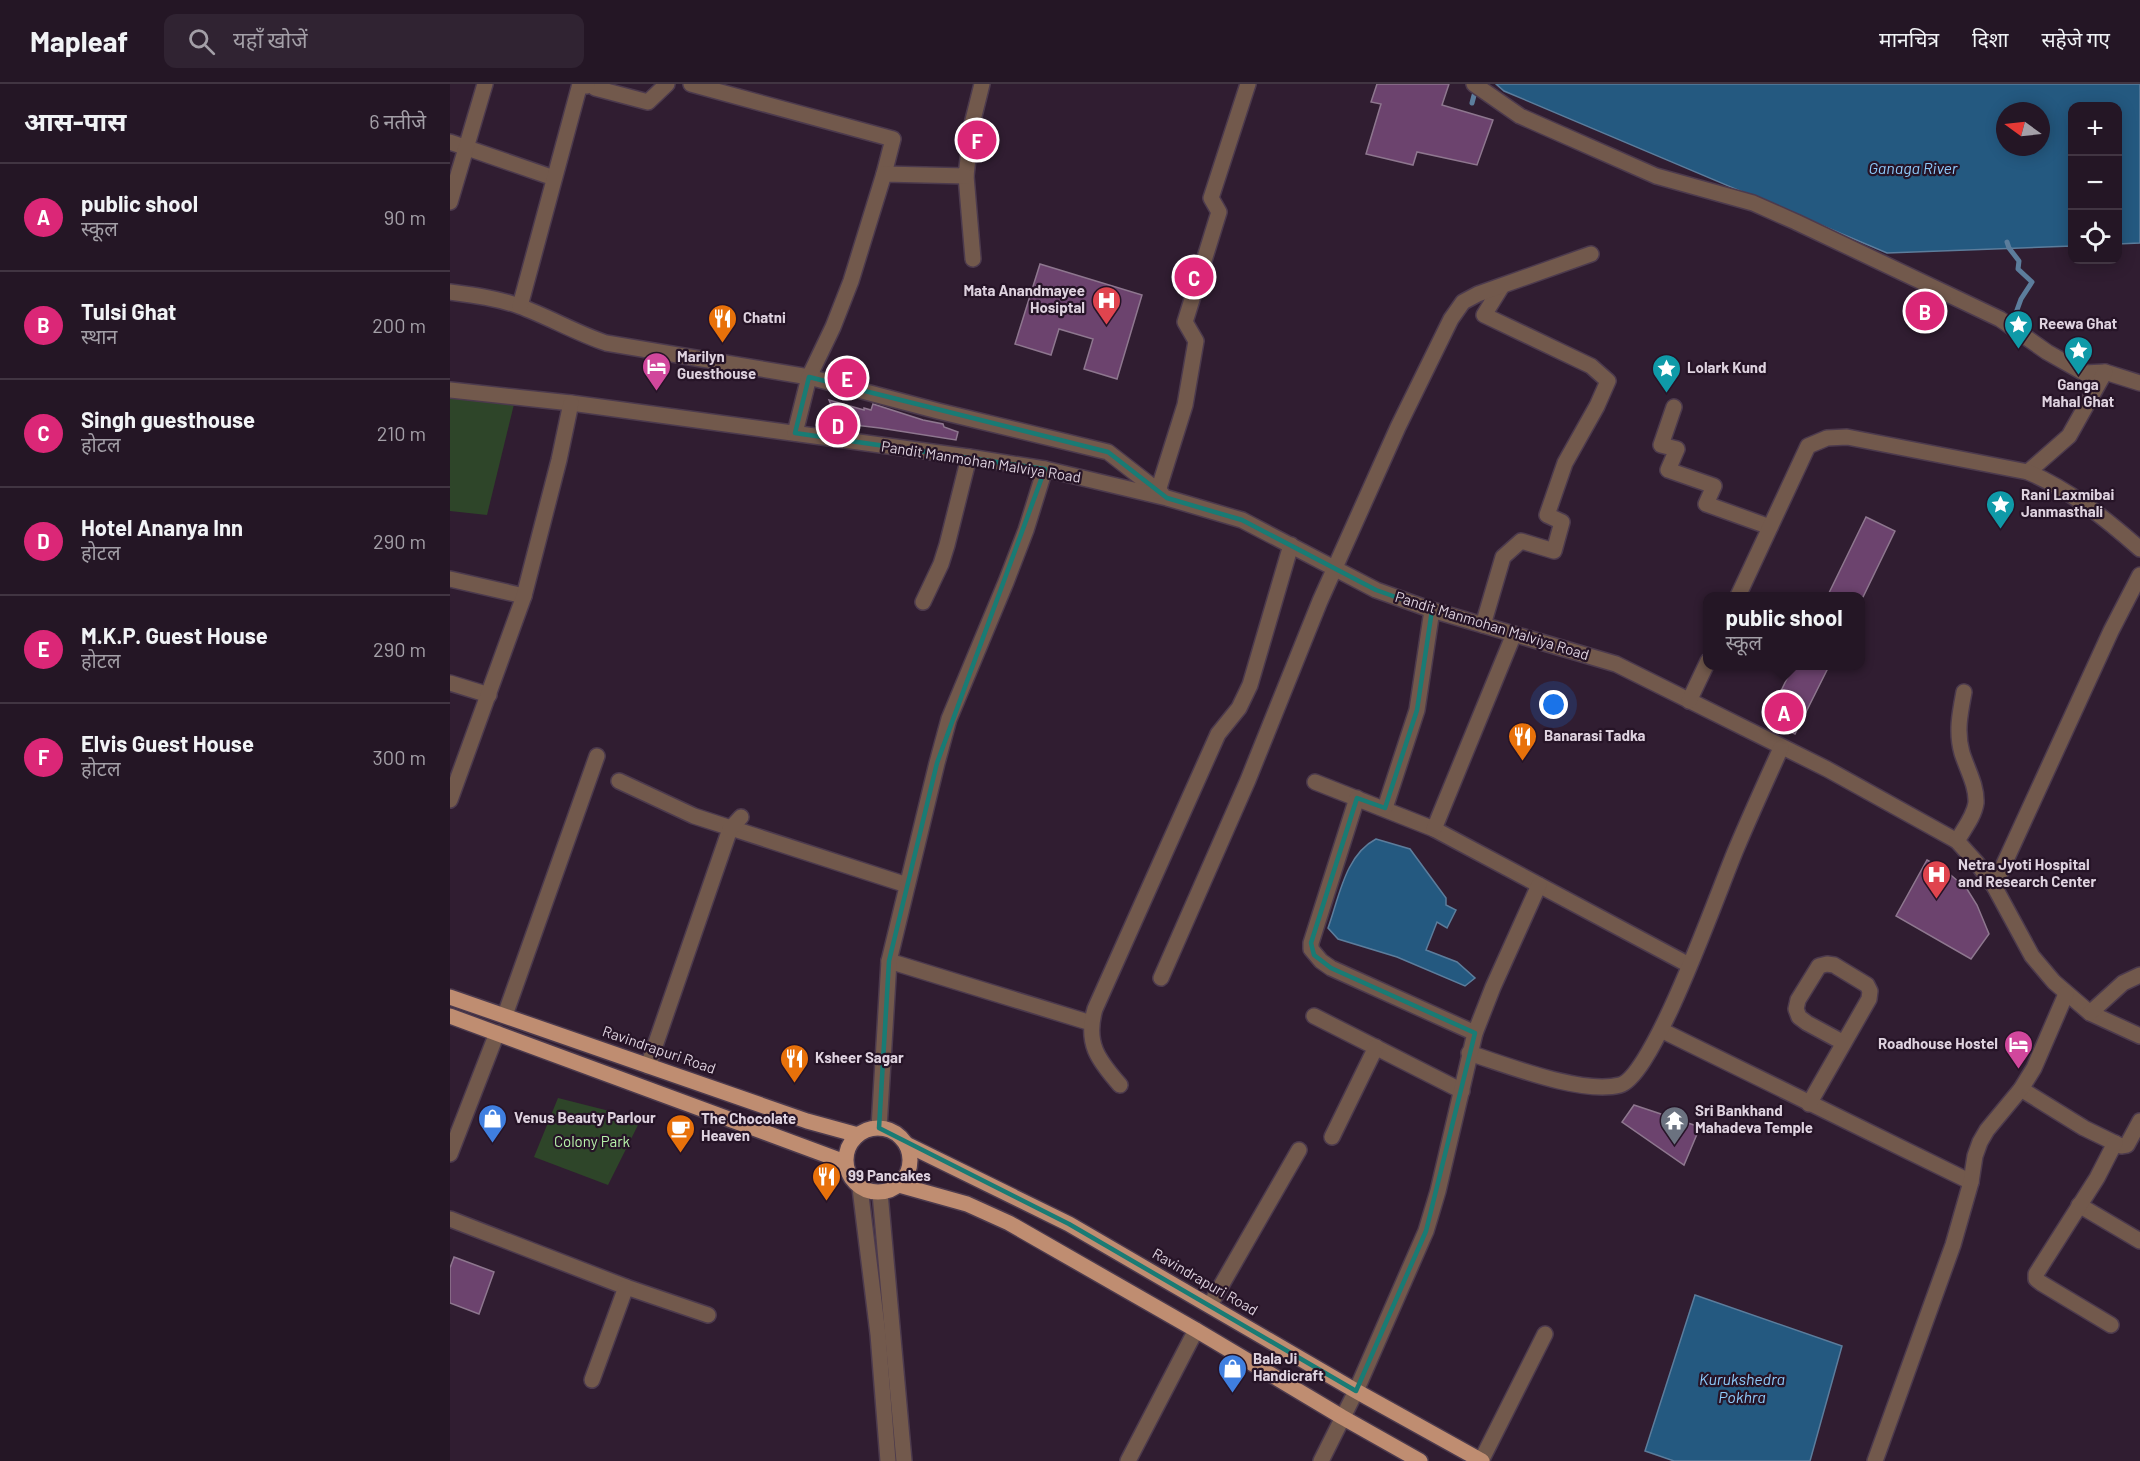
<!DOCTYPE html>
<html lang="hi">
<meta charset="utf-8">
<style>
:root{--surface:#241625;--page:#302332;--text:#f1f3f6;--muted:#a39fa7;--line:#413542;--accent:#db2777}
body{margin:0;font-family:Barlow,"Noto Sans Devanagari",sans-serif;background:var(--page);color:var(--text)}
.controls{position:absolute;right:18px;top:18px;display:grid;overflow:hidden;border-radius:12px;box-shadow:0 3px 15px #0003}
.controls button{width:54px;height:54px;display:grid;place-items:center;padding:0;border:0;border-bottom:2px solid var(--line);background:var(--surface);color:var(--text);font:30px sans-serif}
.compass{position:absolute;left:1546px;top:18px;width:54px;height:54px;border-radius:50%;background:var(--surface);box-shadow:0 3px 15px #0003;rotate:285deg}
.you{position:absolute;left:1104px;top:621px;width:21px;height:21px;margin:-15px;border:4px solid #fff;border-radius:50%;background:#1a73e8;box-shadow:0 0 0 9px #1a73e833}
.badge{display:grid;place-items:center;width:39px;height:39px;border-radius:50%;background:var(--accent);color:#fff;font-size:20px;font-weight:700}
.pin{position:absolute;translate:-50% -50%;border:3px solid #fff;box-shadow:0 2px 6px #0006}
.popup{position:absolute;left:1253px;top:508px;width:162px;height:78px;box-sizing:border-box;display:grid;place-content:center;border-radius:12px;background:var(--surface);filter:drop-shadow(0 2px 4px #0005);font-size:20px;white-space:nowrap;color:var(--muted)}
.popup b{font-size:22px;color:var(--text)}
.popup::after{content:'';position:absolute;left:50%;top:100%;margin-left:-12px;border:12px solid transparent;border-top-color:var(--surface)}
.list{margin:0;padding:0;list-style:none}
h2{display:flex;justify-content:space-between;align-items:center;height:78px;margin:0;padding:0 24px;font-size:26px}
h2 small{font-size:20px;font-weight:400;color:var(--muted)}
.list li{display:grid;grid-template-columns:39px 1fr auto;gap:18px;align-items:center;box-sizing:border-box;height:108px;padding:0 24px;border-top:2px solid var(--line)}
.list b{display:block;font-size:22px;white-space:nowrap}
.list p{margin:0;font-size:20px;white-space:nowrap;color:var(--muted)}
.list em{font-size:20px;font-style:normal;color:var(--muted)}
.icon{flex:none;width:33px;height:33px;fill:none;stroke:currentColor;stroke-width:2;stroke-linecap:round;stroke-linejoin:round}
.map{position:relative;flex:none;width:1690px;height:1377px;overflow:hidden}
header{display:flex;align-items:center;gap:36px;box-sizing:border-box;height:84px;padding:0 30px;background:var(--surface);border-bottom:2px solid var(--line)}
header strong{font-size:28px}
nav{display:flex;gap:33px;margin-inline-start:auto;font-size:21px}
.search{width:420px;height:54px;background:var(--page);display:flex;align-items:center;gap:15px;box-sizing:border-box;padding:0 21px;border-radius:12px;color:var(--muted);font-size:22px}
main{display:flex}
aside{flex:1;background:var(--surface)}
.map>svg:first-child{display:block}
</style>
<header>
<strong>Mapleaf</strong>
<div class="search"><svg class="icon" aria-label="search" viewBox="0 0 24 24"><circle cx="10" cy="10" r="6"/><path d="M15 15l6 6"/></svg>यहाँ खोजें</div>
<nav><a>मानचित्र</a><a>दिशा</a><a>सहेजे गए</a></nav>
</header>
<main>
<aside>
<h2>आस-पास<small>6 नतीजे</small></h2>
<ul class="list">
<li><span class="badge">A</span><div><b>public shool</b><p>स्कूल</p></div><em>90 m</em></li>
<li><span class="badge">B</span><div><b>Tulsi Ghat</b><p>स्थान</p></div><em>200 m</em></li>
<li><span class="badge">C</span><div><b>Singh guesthouse</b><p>होटल</p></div><em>210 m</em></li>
<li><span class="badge">D</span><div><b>Hotel Ananya Inn</b><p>होटल</p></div><em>290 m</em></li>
<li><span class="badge">E</span><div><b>M.K.P. Guest House</b><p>होटल</p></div><em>290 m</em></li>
<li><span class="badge">F</span><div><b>Elvis Guest House</b><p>होटल</p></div><em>300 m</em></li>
</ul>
</aside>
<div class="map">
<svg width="1690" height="1377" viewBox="0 0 1690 1377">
<rect width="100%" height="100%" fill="#301d31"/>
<g fill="#2e4529">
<polygon points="0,304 66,312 37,431 0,427"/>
<polygon points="108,1014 191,1035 158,1101 84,1073"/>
</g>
<g fill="#245980" stroke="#5c7d9c" stroke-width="1.5" fill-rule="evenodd">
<path d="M1046 0H1690V159L1668 160V22H1622V162L1437 169 1054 7ZM1555 27H1591V63H1555Z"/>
<path d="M926 755 960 765 996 814V821L1006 826 997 844 987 838 976 866 1007 878 1025 894 1015 902 947 873 888 855 878 844C889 814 895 771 926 755Z"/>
<polygon points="1245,1211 1392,1262 1360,1377 1224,1377 1195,1367"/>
</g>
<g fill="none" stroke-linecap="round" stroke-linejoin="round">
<g stroke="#5c7d9c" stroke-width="5">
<polyline points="1022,19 1026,4"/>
<polyline points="1557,158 1559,164 1569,177 1568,185 1582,198 1571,215 1563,237"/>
</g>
</g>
<g fill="#6c436e" stroke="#8e778f" stroke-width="1.5">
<polygon points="927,0 999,0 992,21 1043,36 1027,81 967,68 963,81 916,70 931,20 921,18"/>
<polygon points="590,180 692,211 667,295 634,285 643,255 609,245 601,271 565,260"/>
<polygon points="379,316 414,326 414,324 421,326 423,320 473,336 493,340 494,343 508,348 506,356 430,344 396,340 395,344 381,341 384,328"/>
<polygon points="1416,433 1445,447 1413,513 1377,513"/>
<polygon points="1343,582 1379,582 1345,650 1317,636"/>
<polygon points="1477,776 1495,786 1517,805 1527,821 1539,850 1521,875 1446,832"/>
<polygon points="1184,1021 1250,1043 1234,1081 1172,1038"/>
<polygon points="4,1173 44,1188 29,1230 0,1219 0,1184"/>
</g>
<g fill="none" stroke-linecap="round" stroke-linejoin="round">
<defs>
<g id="minor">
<polyline points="241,0 443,55 434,90"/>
<polyline points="1024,0 1070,32 1206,92 1303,119 1346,138 1550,235 1597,268 1634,289 1655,288 1690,299"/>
<polyline points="145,4 198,18 217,0"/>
<polyline points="0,58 104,94"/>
<polyline points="516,92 523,175"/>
<polyline points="0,118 35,0"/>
<path d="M0 208C23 211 47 214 69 222 99 233 126 249 156 259L359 293 488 327 658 368 712 410"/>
<polyline points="70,222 130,0 137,2"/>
<polyline points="0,306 121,319 519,373 595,385 717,414 792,436 926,506 982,526 1166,580 1377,685 1507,757 1526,778 1544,802 1582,872 1604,898 1640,929 1690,952"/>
<polyline points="1224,323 1211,361 1227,365 1218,386 1264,402 1256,420 1320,443"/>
<polyline points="345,349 359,293 383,243 401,197 434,90 516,92 522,40 532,0"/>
<polyline points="1578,388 1619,352 1655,288"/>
<polyline points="708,407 735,321 746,257 735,238 769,128 761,114 798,0"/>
<polyline points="0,495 74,512"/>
<path d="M1288 512 1358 362 1377 354 1397 353 1578 388C1620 406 1656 435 1690 465"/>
<polyline points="473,518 491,480 497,461 519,373"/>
<polyline points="1033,541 1053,473 1071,457 1104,467 1112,438 1097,431 1115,379 1147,322 1158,297 1141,282 1034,231 1052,202"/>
<polyline points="0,599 39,611"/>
<polyline points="1239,617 1258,577"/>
<polyline points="169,697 244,732 457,801"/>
<polyline points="865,698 984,745 1239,881"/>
<polyline points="907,714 861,859 861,865 871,877 881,884 1025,949"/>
<polyline points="0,716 74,512 109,376 121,319"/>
<polyline points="935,724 967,626 982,526"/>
<polyline points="984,745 1064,550"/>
<path d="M1507 757C1513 746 1524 733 1526 719 1527 702 1517 685 1512 669 1506 648 1510 629 1514 608"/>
<polyline points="1544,802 1661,547 1690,491"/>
<polyline points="439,877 641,939"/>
<polyline points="711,894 798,696 870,517 948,343 1001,235 1013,218 1028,210 1141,170"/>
<polyline points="1640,929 1673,899 1690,891"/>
<polyline points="55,931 147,672"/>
<polyline points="864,932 1012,1007"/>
<polyline points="1211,946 1521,1098"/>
<path d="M1019 969C1057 981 1132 1011 1170 1001 1204 992 1270 802 1287 763 1301 730 1316 697 1331 664"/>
<polyline points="198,982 280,745 291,733"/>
<path d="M670 1001C648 976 635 959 645 925L768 650 789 624 800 601 841 461"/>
<polyline points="1571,1005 1634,1044 1671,1062 1677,1061 1690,1037"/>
<polyline points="1359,1020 1419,915 1420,907 1417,901 1384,881 1377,880 1369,882 1348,916 1346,925 1349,933 1357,939 1394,959"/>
<polyline points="429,1044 439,877 487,679 499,635 556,498 576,446 595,385"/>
<polyline points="882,1053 926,963"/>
<polyline points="0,1070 47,949"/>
<polyline points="410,1104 428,1250 438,1377"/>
<polyline points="430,1109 454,1377"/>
<polyline points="1629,1121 1690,1157"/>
<polyline points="0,1135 176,1203 258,1231"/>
<polyline points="760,1221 849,1066"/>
<polyline points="1661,1241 1591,1199 1586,1195 1586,1190 1647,1094 1665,1059"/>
<polyline points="142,1296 176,1203"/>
<polyline points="678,1377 746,1246"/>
<polyline points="871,1377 906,1307 976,1147 988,1107 1025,949 1043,903 1089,801"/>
<polyline points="1031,1377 1095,1250"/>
<polyline points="1425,1377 1503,1161 1521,1098 1525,1072 1530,1058 1537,1046 1571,1005 1584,984 1616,910"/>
</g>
<g id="major">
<polyline points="0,913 357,1037 408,1051"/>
<polyline points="0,932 395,1078"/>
<circle cx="428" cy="1076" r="32"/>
<polyline points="456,1060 619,1140 906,1307 1032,1377"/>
<polyline points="449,1101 517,1120 559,1139 746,1246 892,1333 970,1377"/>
</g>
</defs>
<use href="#minor" stroke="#4c3a4d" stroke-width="18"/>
<use href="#major" stroke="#4c3a4d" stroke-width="18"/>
<use href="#minor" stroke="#72594c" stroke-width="15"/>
<use href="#major" stroke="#bf8d71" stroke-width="15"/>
</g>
<path fill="none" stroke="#197b74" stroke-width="4.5" stroke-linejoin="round" d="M359 293 658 368 717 414 792 436 926 506 982 526 967 626 935 724 907 714 861 859 864 871 881 884 1025 949 976 1147 906 1307 619 1140 429 1044 439 877 487 679 595 385 345 349Z"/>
<defs>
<symbol id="hospital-pin" viewBox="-11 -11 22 30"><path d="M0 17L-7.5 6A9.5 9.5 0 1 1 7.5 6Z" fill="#e0444e" stroke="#261427"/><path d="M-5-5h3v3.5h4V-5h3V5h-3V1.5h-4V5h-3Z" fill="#fff"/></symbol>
<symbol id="restaurant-pin" viewBox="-11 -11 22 30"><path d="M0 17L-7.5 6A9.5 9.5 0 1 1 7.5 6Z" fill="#e8710a" stroke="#261427"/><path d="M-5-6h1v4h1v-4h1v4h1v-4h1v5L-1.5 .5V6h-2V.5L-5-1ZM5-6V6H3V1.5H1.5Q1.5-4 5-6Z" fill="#fff"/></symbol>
<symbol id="sight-pin" viewBox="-11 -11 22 30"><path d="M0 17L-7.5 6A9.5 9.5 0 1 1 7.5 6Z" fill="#0f9aa8" stroke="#261427"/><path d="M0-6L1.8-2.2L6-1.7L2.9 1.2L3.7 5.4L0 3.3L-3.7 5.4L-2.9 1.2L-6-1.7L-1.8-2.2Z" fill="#fff"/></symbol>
<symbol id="hotel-pin" viewBox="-11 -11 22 30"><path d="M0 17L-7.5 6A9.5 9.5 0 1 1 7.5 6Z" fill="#d1479c" stroke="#261427"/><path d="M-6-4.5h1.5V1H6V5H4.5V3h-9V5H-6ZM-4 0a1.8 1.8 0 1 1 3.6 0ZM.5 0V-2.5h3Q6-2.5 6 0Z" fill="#fff"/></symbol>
<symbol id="shop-pin" viewBox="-11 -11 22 30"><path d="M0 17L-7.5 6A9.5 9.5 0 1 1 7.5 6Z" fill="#3f7fe0" stroke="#261427"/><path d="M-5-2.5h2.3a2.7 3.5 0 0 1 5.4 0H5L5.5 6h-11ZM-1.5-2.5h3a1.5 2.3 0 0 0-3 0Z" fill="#fff"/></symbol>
<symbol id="temple-pin" viewBox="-11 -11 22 30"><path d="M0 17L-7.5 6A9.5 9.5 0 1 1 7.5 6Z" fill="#6b7280" stroke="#261427"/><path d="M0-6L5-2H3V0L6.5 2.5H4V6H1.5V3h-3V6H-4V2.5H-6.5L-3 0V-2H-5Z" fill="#fff"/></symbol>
<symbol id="cafe-pin" viewBox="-11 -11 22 30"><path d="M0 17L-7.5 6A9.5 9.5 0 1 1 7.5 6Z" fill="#e8710a" stroke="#261427"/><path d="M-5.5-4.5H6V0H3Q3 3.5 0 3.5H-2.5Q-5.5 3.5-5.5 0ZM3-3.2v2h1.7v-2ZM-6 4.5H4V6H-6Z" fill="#fff"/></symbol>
</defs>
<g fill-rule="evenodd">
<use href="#hospital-pin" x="640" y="200" width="33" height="45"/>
<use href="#restaurant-pin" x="256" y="218" width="33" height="45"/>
<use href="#sight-pin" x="1552" y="224" width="33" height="45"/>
<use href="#sight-pin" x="1612" y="250" width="33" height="45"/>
<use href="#hotel-pin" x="190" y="266" width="33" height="45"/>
<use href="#sight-pin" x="1200" y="268" width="33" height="45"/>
<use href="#sight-pin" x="1534" y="404" width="33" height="45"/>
<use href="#restaurant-pin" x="1056" y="636" width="33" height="45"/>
<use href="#hospital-pin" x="1470" y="774" width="33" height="45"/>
<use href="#hotel-pin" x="1552" y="944" width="33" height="45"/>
<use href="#restaurant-pin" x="328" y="958" width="33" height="45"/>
<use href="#shop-pin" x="26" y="1018" width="33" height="45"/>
<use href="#temple-pin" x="1208" y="1020" width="33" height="45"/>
<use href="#cafe-pin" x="214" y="1028" width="33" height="45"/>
<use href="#restaurant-pin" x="360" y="1076" width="33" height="45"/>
<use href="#shop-pin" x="766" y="1268" width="33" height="45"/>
</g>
<g text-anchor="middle" stroke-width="4.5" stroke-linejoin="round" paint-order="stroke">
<g font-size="15" font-weight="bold" fill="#ded2df" stroke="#261427" text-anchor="start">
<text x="635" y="212" text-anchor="end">Mata Anandmayee<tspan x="635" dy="17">Hosiptal</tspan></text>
<text x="293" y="239">Chatni</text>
<text x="1589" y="245">Reewa Ghat</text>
<text x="227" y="278">Marilyn<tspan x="227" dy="17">Guesthouse</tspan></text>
<text x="1237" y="289">Lolark Kund</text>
<text x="1628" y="306" text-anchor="middle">Ganga<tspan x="1628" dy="17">Mahal Ghat</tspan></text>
<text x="1571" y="416">Rani Laxmibai<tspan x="1571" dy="17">Janmasthali</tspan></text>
<text x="1094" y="657">Banarasi Tadka</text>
<text x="1508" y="786">Netra Jyoti Hospital<tspan x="1508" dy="17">and Research Center</tspan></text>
<text x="1548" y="965" text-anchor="end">Roadhouse Hostel</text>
<text x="365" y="979">Ksheer Sagar</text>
<text x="1245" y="1032">Sri Bankhand<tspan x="1245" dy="17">Mahadeva Temple</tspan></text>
<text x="64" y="1039">Venus Beauty Parlour</text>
<text x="251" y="1040">The Chocolate<tspan x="251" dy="17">Heaven</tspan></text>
<text x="398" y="1097">99 Pancakes</text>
<text x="803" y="1280">Bala Ji<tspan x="803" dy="17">Handicraft</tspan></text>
</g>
<g font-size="15" fill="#ded2df" stroke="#261427">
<text transform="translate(531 378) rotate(9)" y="5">Pandit Manmohan Malviya Road</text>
<text transform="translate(1042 542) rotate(17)" y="5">Pandit Manmohan Malviya Road</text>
<text transform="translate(209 966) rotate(19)" y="5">Ravindrapuri Road</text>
<text transform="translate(755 1198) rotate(30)" y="5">Ravindrapuri Road</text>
</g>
<g font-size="15" fill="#b7f3aa" stroke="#261427">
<text x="142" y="1063">Colony Park</text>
</g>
<g font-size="16" font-style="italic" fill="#8fcbfb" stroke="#261427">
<text x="1463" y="90">Ganaga River</text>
<text x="1292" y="1301">Kurukshedra<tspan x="1292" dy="18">Pokhra</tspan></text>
</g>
</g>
</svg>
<div class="controls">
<button>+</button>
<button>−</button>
<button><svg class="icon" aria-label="locate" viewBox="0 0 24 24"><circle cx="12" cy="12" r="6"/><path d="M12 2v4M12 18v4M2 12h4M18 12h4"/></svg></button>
</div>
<svg class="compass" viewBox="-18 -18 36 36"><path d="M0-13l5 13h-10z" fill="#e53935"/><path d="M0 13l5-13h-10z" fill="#a39fa7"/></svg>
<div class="you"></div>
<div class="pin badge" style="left:1334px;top:628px">A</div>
<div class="popup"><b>public shool</b>स्कूल</div>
<div class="pin badge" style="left:1475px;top:227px">B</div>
<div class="pin badge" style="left:744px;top:193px">C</div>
<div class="pin badge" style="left:388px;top:341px">D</div>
<div class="pin badge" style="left:397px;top:294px">E</div>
<div class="pin badge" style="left:527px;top:56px">F</div>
</div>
</main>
